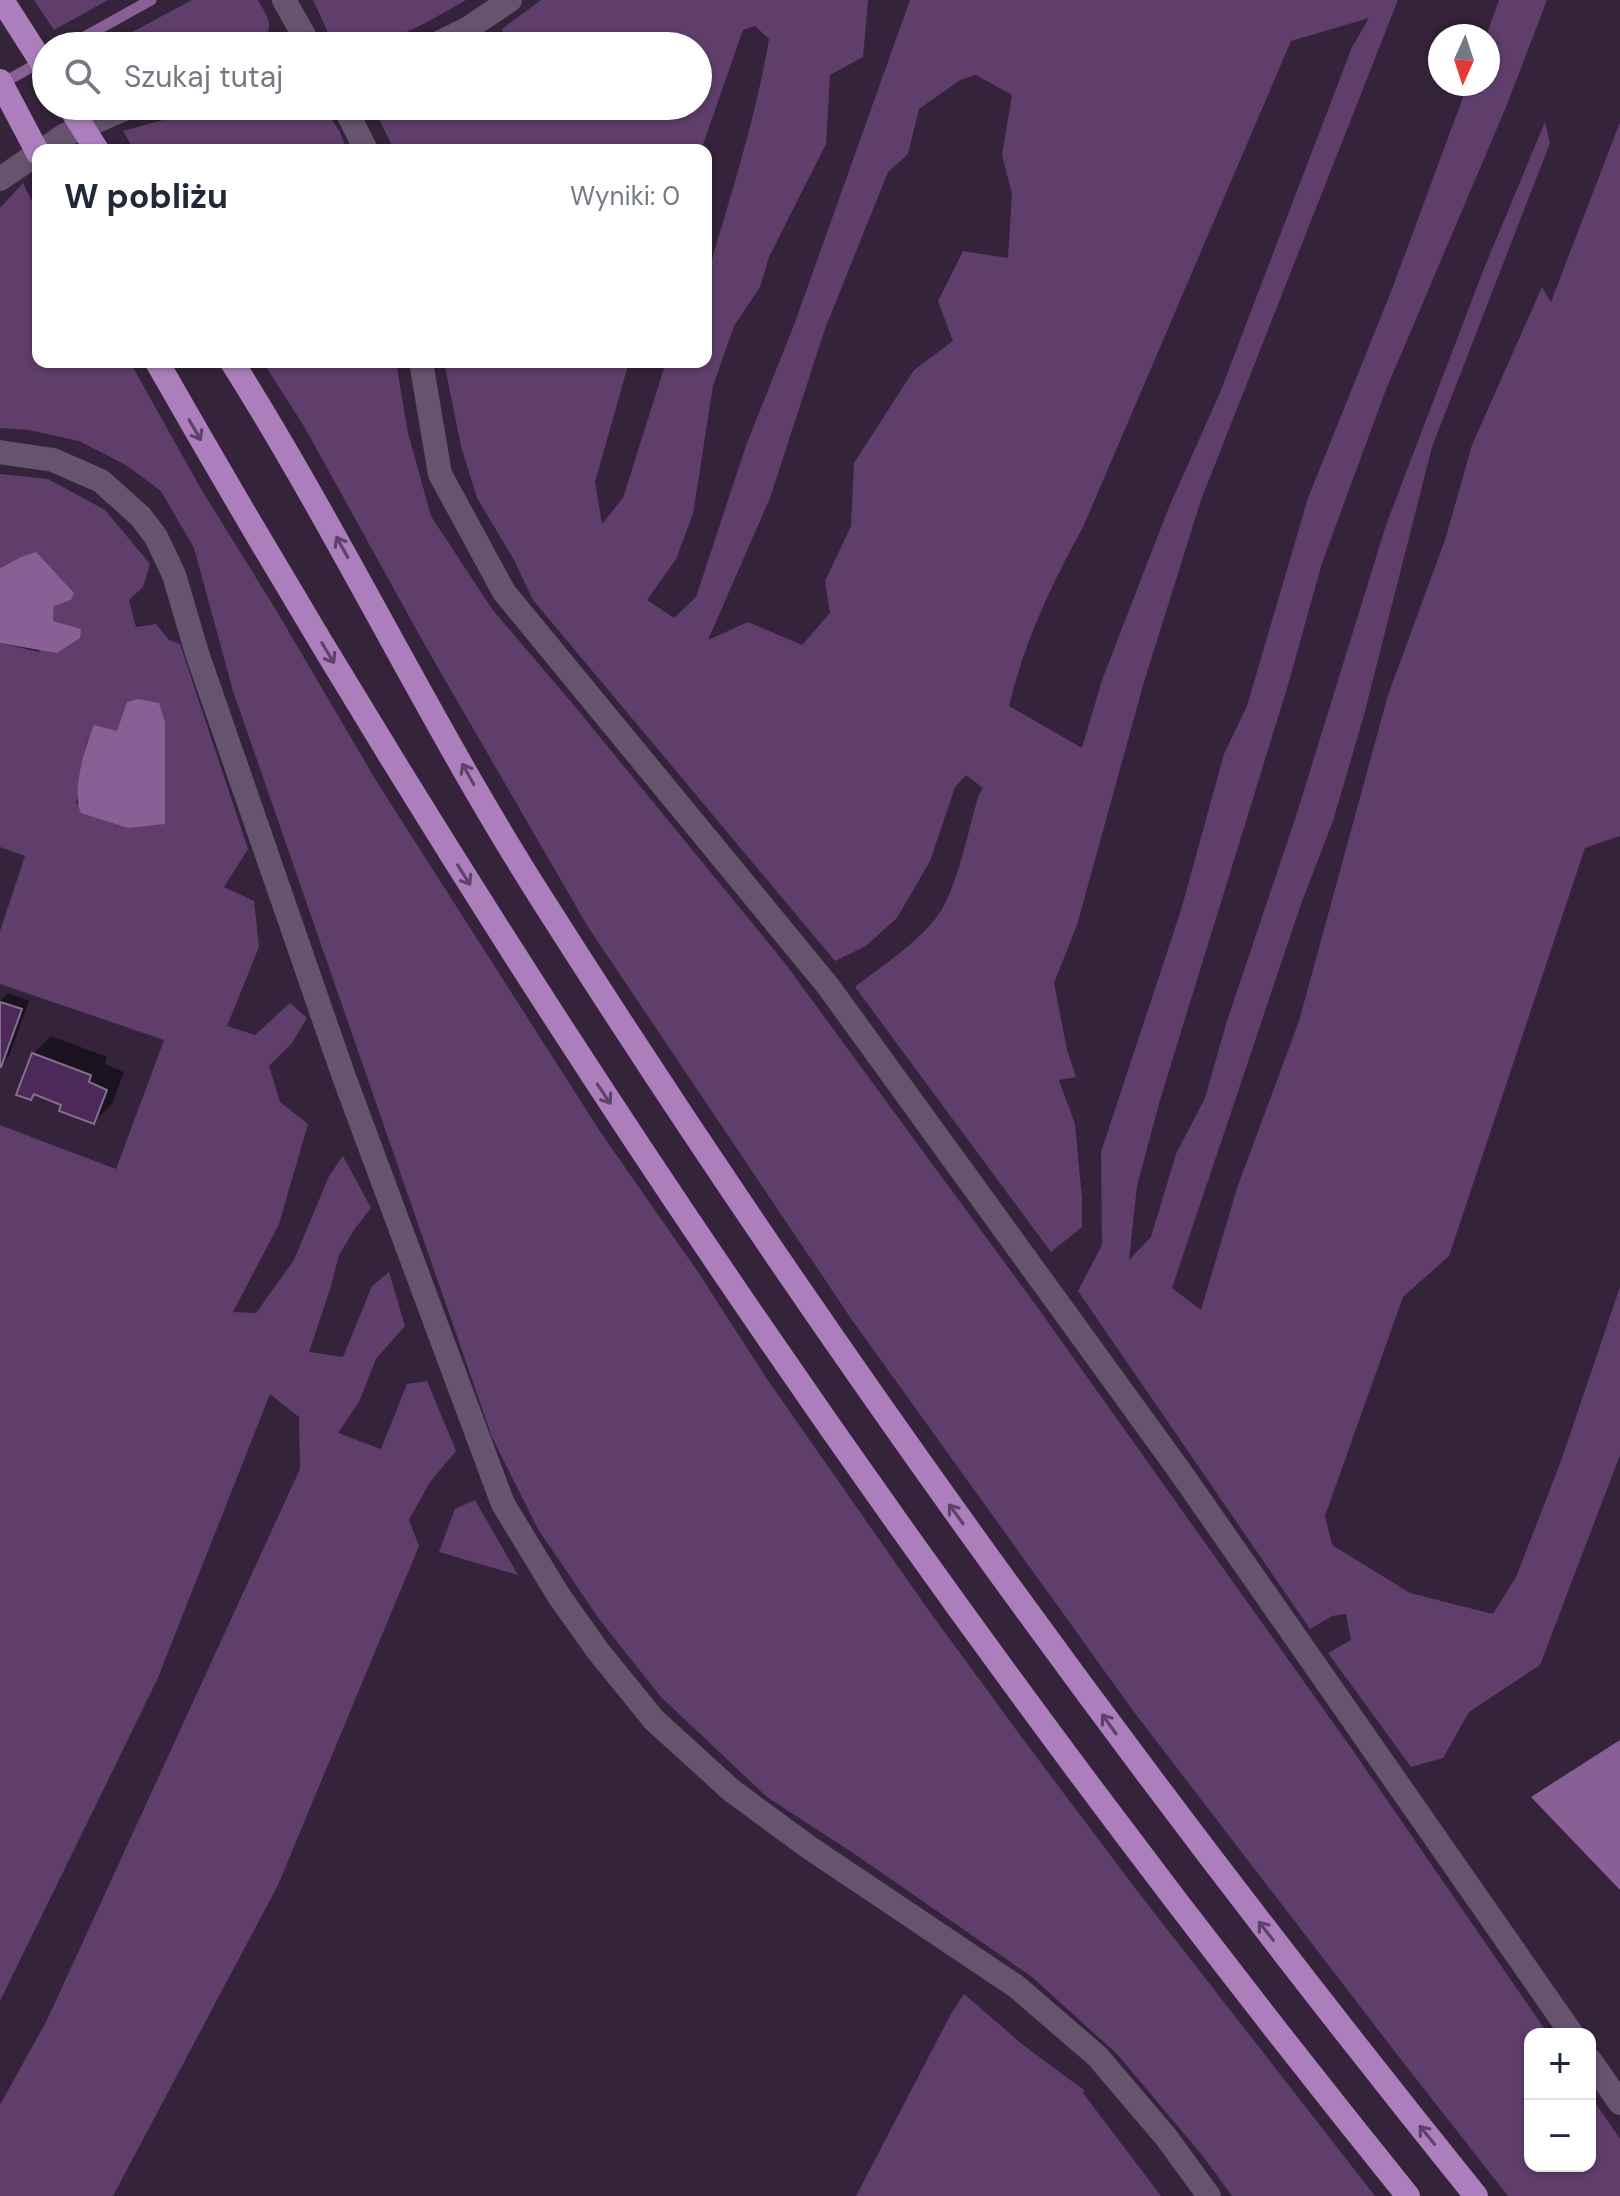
<!DOCTYPE html>
<html lang="pl">
<meta charset="utf-8">
<style>
:root{--surface:#fff;--page:#f6f6f7;--text:#1f2937;--muted:#747a83;--line:#e0e1e3}
body{margin:0;font-family:"DM Sans",sans-serif;background:var(--page);color:var(--text)}
.controls{position:absolute;right:24px;bottom:24px;display:grid;overflow:hidden;border-radius:16px;box-shadow:0 2px 6px #0004}
.controls button{width:72px;height:72px;display:grid;place-items:center;padding:0;border:0;border-bottom:2px solid var(--line);background:var(--surface);color:var(--text);font:40px sans-serif}
.compass{position:absolute;left:1428px;top:24px;width:72px;height:72px;border-radius:50%;background:var(--surface);box-shadow:0 2px 6px #0004;rotate:183deg}
.list{margin:0;padding:0;list-style:none}
h2{display:flex;justify-content:space-between;align-items:center;height:104px;margin:0;padding:0 32px;font-size:34px}
h2 small{font-size:26px;font-weight:400;color:var(--muted)}
.icon{flex:none;width:44px;height:44px;fill:none;stroke:currentColor;stroke-width:2;stroke-linecap:round;stroke-linejoin:round}
.map{position:relative;flex:none;width:1620px;height:2196px;overflow:hidden}
.search{position:absolute;background:var(--surface);box-shadow:0 2px 6px #0004;left:32px;top:32px;width:680px;height:88px;display:flex;align-items:center;gap:20px;box-sizing:border-box;padding:0 28px;border-radius:44px;color:var(--muted);font-size:30px}
.panel{position:absolute;background:var(--surface);box-shadow:0 2px 6px #0004;left:32px;top:144px;width:680px;height:224px;border-radius:16px}
.map>svg:first-child{display:block}
</style>
<div class="map">
<svg width="1620" height="2196" viewBox="0 0 1620 2196">
<rect width="100%" height="100%" fill="#34233a"/>
<g fill="#5f3e6b" fill-rule="evenodd">
<polygon points="34,0 108,0 54,30"/>
<path d="M192 0H258C270 22 275 24 259 46H106Z"/>
<path d="M313 0H466C429 21 376 56 332 41Z"/>
<path d="M541 0H868L863 57 830 75 826 144 769 257 760 287 734 326 713 386 693 514 676 559 647 600 674 618 696 597 747 443 794 325 910 0H1398L1201 500 1144 682 1077 925 1054 983 1067 1050 1076 1077 1059 1080 1075 1124 1082 1198V1227L1051 1252 855 987C883 965 918 943 939 914 957 888 969 828 978 797L983 788 966 775 955 787 930 861 897 918 866 946 835 961 533 600 514 560 477 498 461 446 444 362H629L595 482 602 524 623 498 666 362H706V270L710 266C732 191 756 116 769 39L755 26 743 30 701 150H394L373 106H698V46H510L502 29ZM1369 18 1352 47 1219 395 1169 507 1102 680 1082 748 1009 706C1025 639 1052 584 1084 525L1291 41ZM976 75 1012 95 1002 155 1012 194 1008 258 963 251 938 301 953 341 914 370 854 463 851 526 825 581 830 613 802 645 748 622 708 640 770 498 825 329 888 172 908 154 919 109 960 80Z"/>
<polygon points="1499,0 1547,0 1506,107 1385,392 1322,563 1288,685 1160,1100 1137,1186 1129,1260 1151,1237 1176,1154 1205,1098 1226,1024 1297,813 1386,525 1483,271 1545,122 1550,143 1432,447 1364,715 1333,821 1301,904 1172,1288 1201,1310 1237,1188 1299,1021 1388,695 1445,540 1472,445 1542,287 1551,302 1620,122 1620,836 1585,848 1449,1256 1403,1297 1325,1516 1332,1545 1410,1593 1493,1614 1516,1577 1561,1461 1620,1287 1620,1455 1540,1665 1469,1712 1443,1758 1411,1767 1328,1653 1351,1640 1346,1614 1332,1616 1310,1629 1078,1291 1102,1245 1101,1152 1181,910 1224,754 1247,706 1308,498 1392,289 1468,84 1488,84 1486,36"/>
<polygon points="214,106 323,106 340,132 347,150 134,150 123,131"/>
<polygon points="23,183 38,214 38,362 130,362 201,489 273,605 377,782 601,1133 698,1272 767,1379 927,1608 1023,1739 1135,1888 1375,2196 1232,2196 1202,2155 1117,2054 1032,1977 856,1855 767,1797 661,1697 599,1619 538,1529 492,1437 233,691 194,548 161,491 126,465 79,441 29,430 0,428 0,208"/>
<polygon points="263,362 396,362 408,433 431,516 492,609 572,703 784,962 1038,1308 1354,1752 1548,2034 1530,2034 1530,2166 1590,2166 1590,2095 1620,2139 1620,2196 1508,2196 1399,2057 1134,1712 852,1320 588,927 426,647 305,428"/>
<path d="M0 474 48 479 105 510 150 564 143 587 129 600 136 627 156 624 169 640 180 644 248 849 224 887 254 901 259 947 227 1026 255 1035 290 1003 307 1018 292 1043 269 1066 280 1102 308 1124 279 1224 233 1312 256 1313 294 1260 329 1176 343 1156 371 1208 354 1230 339 1255 331 1286 309 1352 343 1357 372 1286 389 1272 405 1326 376 1359 359 1402 338 1433 381 1449 407 1384 427 1381 456 1451 430 1482 409 1520 419 1546 278 1885 113 2196H0V2105L47 2020 300 1469 299 1417 270 1394 157 1680 0 2001V1125L116 1169 164 1040 0 984V931L25 856 0 847V643L39 652 53 621 54 605 71 600 21 557 0 568ZM159 704 165 722V824L76 804 86 744 94 726 117 732Z"/>
<polygon points="475,1500 518,1575 439,1552 455,1509"/>
<polygon points="964,1994 1023,2045 1084,2090 1083,2093 1161,2196 856,2196 952,2012"/>
</g>
<g fill="#886096">
<polygon points="36,552 74,593 71,600 54,606 53,621 81,629 80,638 57,653 0,643 0,568 21,557"/>
<path d="M138 699 159 703 165 722V824L128 828 81 813C71 793 85 746 94 725L117 731 127 702Z"/>
<polygon points="1620,1740 1620,1890 1531,1797"/>
</g>
<g fill="#0007">
<polygon points="8,993 29,1001 9,1056 1,1064 0,1001"/>
<polygon points="51,1036 107,1057 105,1064 124,1072 112,1104 94,1122 64,1103 36,1093 31,1098 33,1054"/>
</g>
<g fill="none" stroke-linecap="round" stroke-linejoin="round">
<g stroke="#886096" stroke-width="11">
<polyline points="68,46 151,0"/>
<polyline points="1,84 42,61"/>
</g>
</g>
<g fill="#4d285a" stroke="#84708c" stroke-width="2">
<polygon points="0,1002 22,1009 1,1067 0,1066"/>
<polygon points="32,1053 91,1075 89,1082 107,1090 94,1124 59,1111 61,1105 34,1094 31,1100 16,1095"/>
</g>
<g fill="none" stroke-linecap="round" stroke-linejoin="round">
<g stroke="#66536d" stroke-width="24">
<polyline points="284,0 310,46"/>
<polyline points="432,46 467,29 510,0"/>
<polyline points="344,106 366,150"/>
<polyline points="43,150 65,135 131,106"/>
<polyline points="0,179 38,153"/>
<polyline points="421,362 440,474 504,592 828,986 1179,1470 1572,2034"/>
<polyline points="0,452 53,460 101,481 141,517 156,537 174,575 197,653 344,1077 503,1504 559,1596 598,1651 654,1720 731,1790 807,1846 1017,1987 1097,2056 1166,2137 1209,2196"/>
<polyline points="1590,2060 1620,2103"/>
</g>
<g stroke="#ac7fbc" stroke-width="24">
<polyline points="2,0 46,69"/>
<polyline points="0,81 38,153"/>
<polyline points="69,106 97,150"/>
<path d="M157 362C524 1006 942 1619 1408 2196"/>
<path d="M232 362C341 535 429 721 538 893 825 1346 1140 1779 1476 2196"/>
</g>
</g>
<defs><path id="oneway-shaft" d="M-6 0H5M1.5-3L5.5 0L1.5 3" fill="none" stroke-width="1.6" stroke-linecap="round" stroke-linejoin="round" transform="scale(2)"/></defs>
<g stroke="#5e4368">
<use href="#oneway-shaft" transform="translate(195 430) rotate(60)"/>
<use href="#oneway-shaft" transform="translate(342 547) rotate(-119)"/>
<use href="#oneway-shaft" transform="translate(328 653) rotate(59)"/>
<use href="#oneway-shaft" transform="translate(468 774) rotate(-119)"/>
<use href="#oneway-shaft" transform="translate(464 875) rotate(58)"/>
<use href="#oneway-shaft" transform="translate(604 1094) rotate(56)"/>
<use href="#oneway-shaft" transform="translate(956 1514) rotate(-126)"/>
<use href="#oneway-shaft" transform="translate(1109 1724) rotate(-126)"/>
<use href="#oneway-shaft" transform="translate(1266 1931) rotate(-128)"/>
<use href="#oneway-shaft" transform="translate(1427 2135) rotate(-129)"/>
</g>
</svg>
<div class="controls">
<button>+</button>
<button>−</button>
</div>
<svg class="compass" viewBox="-18 -18 36 36"><path d="M0-13l5 13h-10z" fill="#e53935"/><path d="M0 13l5-13h-10z" fill="#747a83"/></svg>
<div class="search"><svg class="icon" aria-label="search" viewBox="0 0 24 24"><circle cx="10" cy="10" r="6"/><path d="M15 15l6 6"/></svg>Szukaj tutaj</div>
<section class="panel">
<h2>W pobliżu<small>Wyniki: 0</small></h2>
<ul class="list">
</ul>
</section>
</div>
